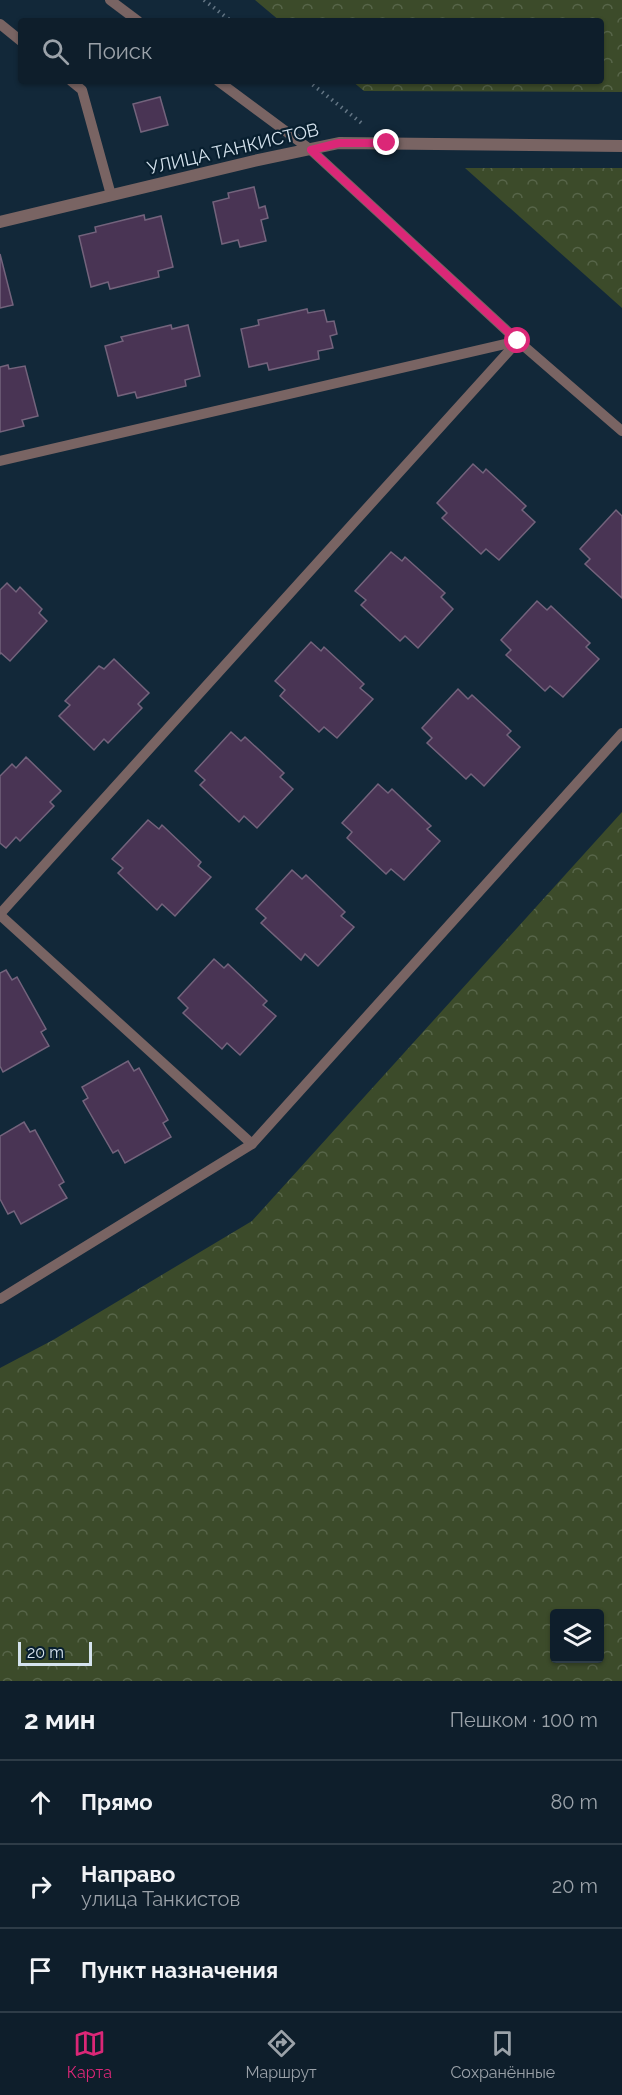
<!DOCTYPE html>
<html lang="ru">
<meta charset="utf-8">
<style>
:root{--surface:#0e1e2b;--page:#1c2b37;--text:#f1f3f6;--muted:#9ba2a9;--line:#2e3c47;--accent:#db2777}
body{margin:0;font-family:Raleway,sans-serif;background:var(--page);color:var(--text)}
.controls{position:absolute;right:18px;bottom:18px;display:grid;overflow:hidden;border-radius:6px;box-shadow:0 2px 4px #0004}
.controls button{width:54px;height:54px;display:grid;place-items:center;padding:0;border:0;border-bottom:2px solid var(--line);background:var(--surface);color:var(--text);font:30px sans-serif}
.scale{position:absolute;left:18px;bottom:15px;width:74px;box-sizing:border-box;padding-left:6px;border:3px solid #d5e3ee;border-top:0;font-size:16px;line-height:21px;white-space:nowrap;color:#d5e3ee;-webkit-text-stroke:4px #081f2f;paint-order:stroke}
.stop{position:absolute;width:18px;height:18px;margin:-14px;border:4px solid #db2777;border-radius:50%;background:#fff}
.stop.end{background:#db2777;border-color:#fff;box-shadow:0 2px 6px #0008}
.list{margin:0;padding:0;list-style:none}
h2{display:flex;justify-content:space-between;align-items:center;height:78px;margin:0;padding:0 24px;font-size:26px}
h2 small{font-size:20px;font-weight:400;color:var(--muted)}
.list li{display:grid;grid-template-columns:39px 1fr auto;gap:18px;align-items:center;box-sizing:border-box;height:84px;padding:0 24px;border-top:2px solid var(--line)}
.list b{display:block;font-size:22px;white-space:nowrap}
.list p{margin:0;font-size:20px;white-space:nowrap;color:var(--muted)}
.list em{font-size:20px;font-style:normal;color:var(--muted)}
.icon{flex:none;width:33px;height:33px;fill:none;stroke:currentColor;stroke-width:2;stroke-linecap:round;stroke-linejoin:round}
.map{position:relative;flex:none;width:622px;height:1681px;overflow:hidden}
.search{position:absolute;background:var(--surface);box-shadow:0 2px 4px #0004;left:18px;right:18px;top:18px;height:66px;display:flex;align-items:center;gap:15px;box-sizing:border-box;padding:0 21px;border-radius:6px;color:var(--muted);font-size:22px}
.sheet{height:330px;background:var(--surface)}
nav{display:flex;justify-content:space-around;align-items:center;box-sizing:border-box;height:84px;border-top:2px solid var(--line);background:var(--surface);font-size:16px;color:var(--muted)}
nav a{display:grid;justify-items:center;gap:3px}
nav .on{color:var(--accent)}
.map>svg:first-child{display:block}
</style>
<div class="map">
<svg width="622" height="1681" viewBox="0 0 622 1681">
<defs>
<pattern id="forest-crowns" width="20" height="18" patternUnits="userSpaceOnUse" patternTransform="scale(1.5)"><rect width="20" height="18" fill="#3c4b2a"/><path d="M2 6a3 3 0 1 1 6 0M12 15a3 3 0 1 1 6 0" fill="none" stroke="#576549"/></pattern>
</defs>
<rect width="100%" height="100%" fill="#122839"/>
<g fill="url(#forest-crowns)" fill-rule="evenodd">
<polygon points="255,0 622,0 622,92 364,91 352,81 601,81 601,21 280,21"/>
<polygon points="465,168 622,168 622,308"/>
<path d="M622 812V1681H0V1368L53 1340 252 1221ZM554 1614H600V1658H554Z"/>
</g>
<g fill="#493454" stroke="#73637c" stroke-width="1.5">
<polygon points="160,97 168,125 141,132 133,104"/>
<polygon points="254,187 259,208 265,206 268,218 261,220 266,241 240,247 238,240 222,244 213,202 229,198 228,193"/>
<polygon points="144,215 145,220 161,216 173,267 158,271 159,277 110,289 108,282 91,287 79,236 96,232 95,227"/>
<polygon points="0,254 13,305 0,308"/>
<polygon points="307,309 308,313 324,310 327,322 334,321 337,334 330,336 333,348 318,351 319,359 269,370 267,363 249,367 241,329 259,325 258,320"/>
<polygon points="171,325 172,329 188,325 200,376 185,380 186,386 137,398 135,392 118,396 105,346 123,341 121,337"/>
<polygon points="8,365 9,369 25,366 38,416 22,420 24,426 0,432 0,367"/>
<polygon points="473,464 483,473 486,469 526,506 522,510 535,522 499,560 486,549 481,554 442,518 447,513 437,503"/>
<polygon points="616,510 622,516 622,598 585,564 590,559 580,549"/>
<polygon points="391,552 402,561 405,557 445,593 441,597 453,609 418,648 405,636 400,641 361,605 366,600 355,591"/>
<polygon points="7,583 16,592 20,587 42,609 39,613 47,621 10,661 1,653 0,654 0,590"/>
<polygon points="537,601 547,610 551,606 590,643 586,647 599,659 563,697 550,686 545,691 506,655 511,650 501,640"/>
<polygon points="311,642 321,651 324,647 364,684 360,688 373,699 337,738 324,727 319,732 280,696 285,690 275,681"/>
<polygon points="114,659 149,693 138,704 142,708 108,743 104,739 94,750 59,716 70,705 65,701 99,666 104,669"/>
<polygon points="458,689 468,699 472,695 511,731 507,735 520,747 484,786 471,774 466,779 427,743 432,738 422,728"/>
<polygon points="231,732 241,741 245,737 284,773 280,777 293,789 257,828 244,816 239,822 200,785 205,780 195,771"/>
<polygon points="26,757 61,791 50,802 54,806 20,841 16,837 6,848 0,843 0,776 12,764 16,768"/>
<polygon points="378,784 388,793 392,789 431,826 427,829 440,841 404,880 391,869 386,874 347,838 352,832 342,823"/>
<polygon points="148,820 159,829 162,825 201,862 198,866 211,877 175,916 162,904 157,910 118,873 123,868 112,859"/>
<polygon points="292,870 302,879 306,875 345,912 341,916 354,927 318,966 305,954 301,960 261,923 266,918 256,909"/>
<polygon points="214,959 224,968 228,964 267,1001 263,1005 276,1016 240,1055 227,1043 222,1049 183,1013 188,1008 178,998"/>
<polygon points="6,970 12,980 17,977 46,1029 41,1032 49,1046 3,1072 0,1066 0,973"/>
<polygon points="128,1061 134,1071 139,1068 168,1120 163,1123 171,1137 125,1163 118,1150 113,1153 83,1101 88,1098 82,1087"/>
<polygon points="24,1122 30,1132 35,1130 64,1182 59,1185 67,1198 21,1224 14,1211 8,1214 0,1199 0,1136"/>
</g>
<g fill="none" stroke-linecap="round" stroke-linejoin="round">
<g stroke="#637584" stroke-width="4" stroke-dasharray="1.5 4.5" stroke-linecap="butt">
<polyline points="204,0 231,21"/>
<polyline points="308,81 364,125"/>
</g>
<g stroke="#796463" stroke-width="10">
<polyline points="110,0 138,21"/>
<polyline points="0,24 21,41"/>
<polyline points="71,81 82,90 111,195"/>
<polyline points="218,81 311,150 518,341"/>
<polyline points="0,461 518,341"/>
<polyline points="0,914 518,341 622,431"/>
<polyline points="0,915 252,1144"/>
<polyline points="0,1299 252,1144 622,733"/>
</g>
<polyline stroke="#796463" stroke-width="12" points="0,222 254,161 339,143 622,146"/>
</g>
<g fill="none" stroke-linecap="round" stroke-linejoin="round">
<polyline stroke="#db2777" stroke-width="8" points="387,143 339,143 311,150 518,341"/>
</g>
<g text-anchor="middle" stroke-width="4.5" stroke-linejoin="round" paint-order="stroke">
<g font-size="18" fill="#d5e3ee" stroke="#081f2f">
<text transform="translate(233 149) rotate(-13)" y="6">УЛИЦА ТАНКИСТОВ</text>
</g>
</g>
</svg>
<div class="controls">
<button><svg class="icon" aria-label="layers" viewBox="0 0 24 24"><path d="M12 4l9 5-9 5-9-5zM3 14l9 5 9-5"/></svg></button>
</div>
<div class="scale">20 m</div>
<div class="stop" style="left:518px;top:341px"></div>
<div class="stop end" style="left:387px;top:143px"></div>
<div class="search"><svg class="icon" aria-label="search" viewBox="0 0 24 24"><circle cx="10" cy="10" r="6"/><path d="M15 15l6 6"/></svg>Поиск</div>
</div>
<section class="sheet">
<h2>2 мин<small>Пешком · 100 m</small></h2>
<ul class="list">
<li><svg class="icon" aria-label="ahead" viewBox="0 0 24 24"><path d="M12 20V5M6 11l6-6 6 6"/></svg><div><b>Прямо</b></div><em>80 m</em></li>
<li><svg class="icon" aria-label="right" viewBox="0 0 24 24"><path d="M7 20v-9h11M14 6l5 5-5 5"/></svg><div><b>Направо</b><p>улица Танкистов</p></div><em>20 m</em></li>
<li><svg class="icon" aria-label="arrive" viewBox="0 0 24 24"><path d="M6 21V4h12l-3 4 3 4H6"/></svg><div><b>Пункт назначения</b></div></li>
</ul>
</section>
<nav>
<a class="on"><svg class="icon" aria-label="map" viewBox="0 0 24 24"><path d="M3 6l6-2 6 2 6-2v14l-6 2-6-2-6 2zM9 4v14M15 6v14"/></svg>Карта</a>
<a><svg class="icon" aria-label="directions" viewBox="0 0 24 24"><path d="M12 3l9 9-9 9-9-9zM9 14v-3h6M13 9l2 2-2 2"/></svg>Маршрут</a>
<a><svg class="icon" aria-label="saved" viewBox="0 0 24 24"><path d="M7 4h10v16l-5-4-5 4z"/></svg>Сохранённые</a>
</nav>
